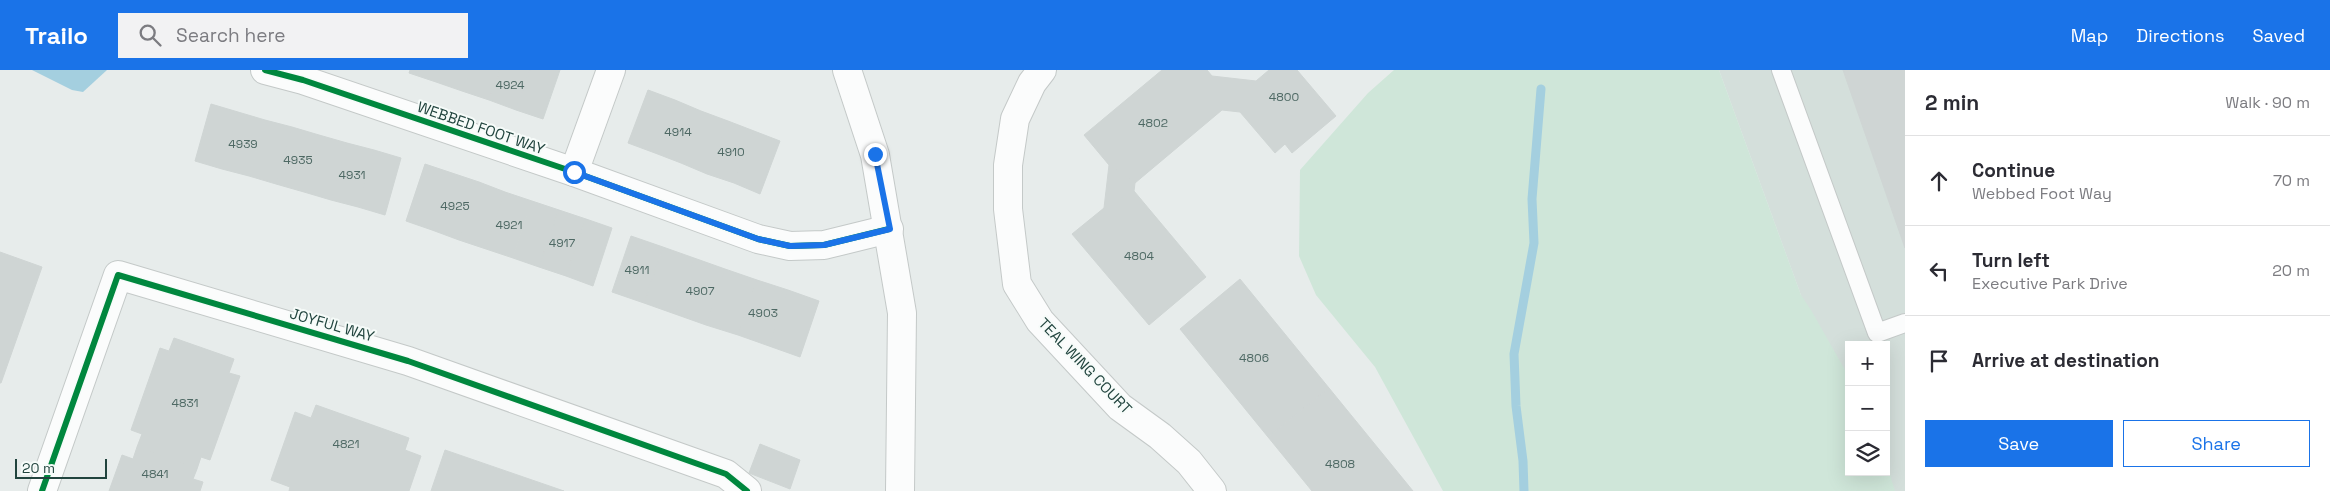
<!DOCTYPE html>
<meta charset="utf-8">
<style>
:root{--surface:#fff;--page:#f2f2f3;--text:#2b2b33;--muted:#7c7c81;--line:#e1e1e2;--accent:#1a73e8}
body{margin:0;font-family:"Space Grotesk",sans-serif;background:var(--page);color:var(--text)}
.controls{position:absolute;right:15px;bottom:15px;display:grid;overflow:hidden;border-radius:0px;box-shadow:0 5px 20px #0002}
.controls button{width:45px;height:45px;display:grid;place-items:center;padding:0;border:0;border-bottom:1px solid var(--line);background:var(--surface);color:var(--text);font:25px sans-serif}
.scale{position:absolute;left:15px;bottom:12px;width:92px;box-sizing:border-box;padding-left:5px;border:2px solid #21443e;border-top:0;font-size:14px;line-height:18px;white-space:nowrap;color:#21443e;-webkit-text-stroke:4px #f6fbf9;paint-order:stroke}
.stop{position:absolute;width:15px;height:15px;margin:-11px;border:4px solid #1a73e8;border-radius:50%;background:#fff}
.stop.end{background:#1a73e8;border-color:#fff;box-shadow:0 1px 5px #0008}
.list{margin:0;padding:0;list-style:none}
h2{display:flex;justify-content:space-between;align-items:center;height:65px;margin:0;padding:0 20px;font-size:21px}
h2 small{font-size:16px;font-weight:400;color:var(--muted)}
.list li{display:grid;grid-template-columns:32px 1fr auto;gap:15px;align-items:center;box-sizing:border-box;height:90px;padding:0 20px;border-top:1px solid var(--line)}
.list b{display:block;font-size:19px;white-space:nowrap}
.list p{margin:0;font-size:16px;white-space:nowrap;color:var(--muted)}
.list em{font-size:16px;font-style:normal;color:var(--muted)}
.actions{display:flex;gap:10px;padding:15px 20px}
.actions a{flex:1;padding:11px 0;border:1px solid var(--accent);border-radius:0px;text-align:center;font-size:18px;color:var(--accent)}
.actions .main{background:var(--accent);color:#fff}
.icon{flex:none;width:28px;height:28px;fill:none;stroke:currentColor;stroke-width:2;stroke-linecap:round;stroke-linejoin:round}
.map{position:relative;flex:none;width:1905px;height:421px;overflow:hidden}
header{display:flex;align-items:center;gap:30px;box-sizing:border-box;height:70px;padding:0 25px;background:var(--accent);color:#fff}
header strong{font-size:24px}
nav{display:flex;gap:28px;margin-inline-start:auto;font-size:18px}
.search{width:350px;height:45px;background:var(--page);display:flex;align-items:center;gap:12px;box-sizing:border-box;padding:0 18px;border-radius:0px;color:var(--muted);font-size:19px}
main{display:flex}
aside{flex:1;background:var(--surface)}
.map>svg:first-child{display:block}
</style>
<header>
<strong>Trailo</strong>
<div class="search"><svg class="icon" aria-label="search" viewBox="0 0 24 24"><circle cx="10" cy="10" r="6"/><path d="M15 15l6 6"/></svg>Search here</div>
<nav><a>Map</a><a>Directions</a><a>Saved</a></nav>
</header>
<main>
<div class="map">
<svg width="1905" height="421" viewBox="0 0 1905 421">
<rect width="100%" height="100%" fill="#e7eceb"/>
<polygon fill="#d4dfdb" points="1719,0 1905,0 1905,421 1872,421 1886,402 1886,275 1849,275 1849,357"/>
<polygon fill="#cfe6d9" points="1394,0 1719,0 1801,225 1811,240 1849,307 1849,402 1886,402 1886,392 1895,421 1443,421 1375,297 1316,225 1299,186 1300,100 1368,23"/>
<polygon fill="#a4cfdf" points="32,0 107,0 83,22 72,20"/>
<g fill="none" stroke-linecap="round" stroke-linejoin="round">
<polyline stroke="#a4cfdf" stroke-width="9" points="1524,421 1523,391 1516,336 1514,284 1534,173 1532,129 1541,19"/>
</g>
<g fill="#cfd5d4" stroke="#cfd5d4">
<polygon points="410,0 440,0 436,12 409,3"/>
<polygon points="440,0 470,0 462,21 436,12"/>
<polygon points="470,0 500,0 489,30 462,21"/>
<polygon points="500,0 530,0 516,40 489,30"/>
<polygon points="530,0 560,0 543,49 516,40"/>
<polygon points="1162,0 1207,0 1212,6 1222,40 1135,113 1109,95 1084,65"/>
<polygon points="1269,0 1297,0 1336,46 1292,83 1285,74 1275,83 1240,42 1256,11"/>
<polygon points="1843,0 1905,0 1905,178"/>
<polygon points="1212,6 1256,11 1240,42 1222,40"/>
<polygon points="648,20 675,30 655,83 628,73"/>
<polygon points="675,30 701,41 681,93 655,83"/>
<polygon points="211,34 238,42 222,99 195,91"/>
<polygon points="701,41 728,51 707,104 681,93"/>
<polygon points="238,42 265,50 249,106 222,99"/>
<polygon points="265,50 292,57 276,114 249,106"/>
<polygon points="728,51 754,61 734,113 707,104"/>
<polygon points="292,57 319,65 304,122 276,114"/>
<polygon points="754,61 780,71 760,124 734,113"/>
<polygon points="319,65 347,73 331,130 304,122"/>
<polygon points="347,73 374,80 358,137 331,130"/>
<polygon points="374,80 401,88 385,145 358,137"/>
<polygon points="425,94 452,103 432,160 406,151"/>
<polygon points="1109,95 1135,113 1134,121 1104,138"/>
<polygon points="452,103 479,112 459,170 432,160"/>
<polygon points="479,112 505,122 486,179 459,170"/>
<polygon points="1134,121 1206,207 1149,255 1072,164 1104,138"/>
<polygon points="505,122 532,131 513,188 486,179"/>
<polygon points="532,131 559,140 539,197 513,188"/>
<polygon points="559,140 586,149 566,206 539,197"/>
<polygon points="586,149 612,158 593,216 566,206"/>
<polygon points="631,166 663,177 644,233 612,222"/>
<polygon points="663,177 694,188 675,244 644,233"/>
<polygon points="0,182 42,197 1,313 0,313"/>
<polygon points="694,188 725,199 706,255 675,244"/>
<polygon points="725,199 757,210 738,265 706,255"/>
<polygon points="1240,209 1329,318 1268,367 1180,259"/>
<polygon points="757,210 788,220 769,276 738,265"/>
<polygon points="788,220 819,231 800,287 769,276"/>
<polygon points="174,268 234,289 229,303 240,306 210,390 201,387 197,399 137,377 142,364 131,360 160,278 169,281"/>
<polygon points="1329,318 1413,421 1312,421 1268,367"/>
<polygon points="316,335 409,368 405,380 421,386 409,421 289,421 290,417 271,410 295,342 311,348"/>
<polygon points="760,374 800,390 790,419 749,403"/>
<polygon points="137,377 197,399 193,409 203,412 200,421 109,421 122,385 133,389"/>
<polygon points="445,380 564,421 431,421"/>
</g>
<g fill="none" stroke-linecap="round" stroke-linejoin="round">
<defs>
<polyline id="lane" points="1781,0 1877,263 1905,253"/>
<g id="street">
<polyline points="265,0 303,10 574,102 758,169 790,176 824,175 889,159"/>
<polyline points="847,0 875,85 902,243 900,421"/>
<polyline points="1042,0 1032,13 1015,49 1008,95 1008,139 1017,214 1040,251 1120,337 1160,366 1189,392 1212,421"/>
<polyline points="574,102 611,0"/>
<polyline points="42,421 118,205 408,291 726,404 747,421"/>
</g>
</defs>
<use href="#lane" stroke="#c4c9c8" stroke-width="20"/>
<use href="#street" stroke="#c4c9c8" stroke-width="30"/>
<use href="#lane" stroke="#fbfcfc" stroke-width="18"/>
<use href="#street" stroke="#fbfcfc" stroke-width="28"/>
<defs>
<g id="cycleway">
<polyline points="265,0 303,10 574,102 758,169 790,176 824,175 889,159"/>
<polyline points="42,421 118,205 408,291 726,404 747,421"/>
</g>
</defs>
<use href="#cycleway" stroke="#f6fbf9" stroke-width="9"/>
<use href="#cycleway" stroke="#00873e" stroke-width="6"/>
</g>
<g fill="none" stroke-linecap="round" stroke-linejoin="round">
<polyline stroke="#1a73e8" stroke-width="6" points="574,102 758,169 790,176 824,175 890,159 875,84"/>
</g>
<g text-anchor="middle" stroke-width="4" stroke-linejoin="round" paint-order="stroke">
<g font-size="12" fill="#4e6964">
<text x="510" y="19">4924</text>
<text x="1284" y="31">4800</text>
<text x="1153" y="57">4802</text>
<text x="678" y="66">4914</text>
<text x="243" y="78">4939</text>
<text x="731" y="86">4910</text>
<text x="298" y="94">4935</text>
<text x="352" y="109">4931</text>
<text x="455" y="140">4925</text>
<text x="509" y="159">4921</text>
<text x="562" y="177">4917</text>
<text x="1139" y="190">4804</text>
<text x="637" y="204">4911</text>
<text x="700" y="225">4907</text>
<text x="763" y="247">4903</text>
<text x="1254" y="292">4806</text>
<text x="185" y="337">4831</text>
<text x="346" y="378">4821</text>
<text x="1340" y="398">4808</text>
<text x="155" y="408">4841</text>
</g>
<g font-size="15" fill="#21443e" stroke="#f6fbf9">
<text transform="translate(481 58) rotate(19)" y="5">WEBBED FOOT WAY</text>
<text transform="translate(332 255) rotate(16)" y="5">JOYFUL WAY</text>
<text transform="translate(1085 296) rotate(46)" y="5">TEAL WING COURT</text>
</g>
</g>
</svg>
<div class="controls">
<button>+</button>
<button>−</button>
<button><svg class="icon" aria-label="layers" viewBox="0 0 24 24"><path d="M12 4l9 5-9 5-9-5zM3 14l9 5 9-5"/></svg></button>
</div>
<div class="scale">20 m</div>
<div class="stop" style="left:574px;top:102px"></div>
<div class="stop end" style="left:875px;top:84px"></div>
</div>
<aside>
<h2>2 min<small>Walk · 90 m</small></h2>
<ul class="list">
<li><svg class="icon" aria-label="ahead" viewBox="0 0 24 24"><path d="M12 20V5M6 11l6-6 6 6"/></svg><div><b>Continue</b><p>Webbed Foot Way</p></div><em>70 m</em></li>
<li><svg class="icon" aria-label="left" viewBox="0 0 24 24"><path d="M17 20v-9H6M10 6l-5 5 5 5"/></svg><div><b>Turn left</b><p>Executive Park Drive</p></div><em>20 m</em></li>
<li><svg class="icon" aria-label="arrive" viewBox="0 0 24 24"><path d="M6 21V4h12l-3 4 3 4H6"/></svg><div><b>Arrive at destination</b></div></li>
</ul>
<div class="actions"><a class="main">Save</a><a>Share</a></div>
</aside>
</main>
